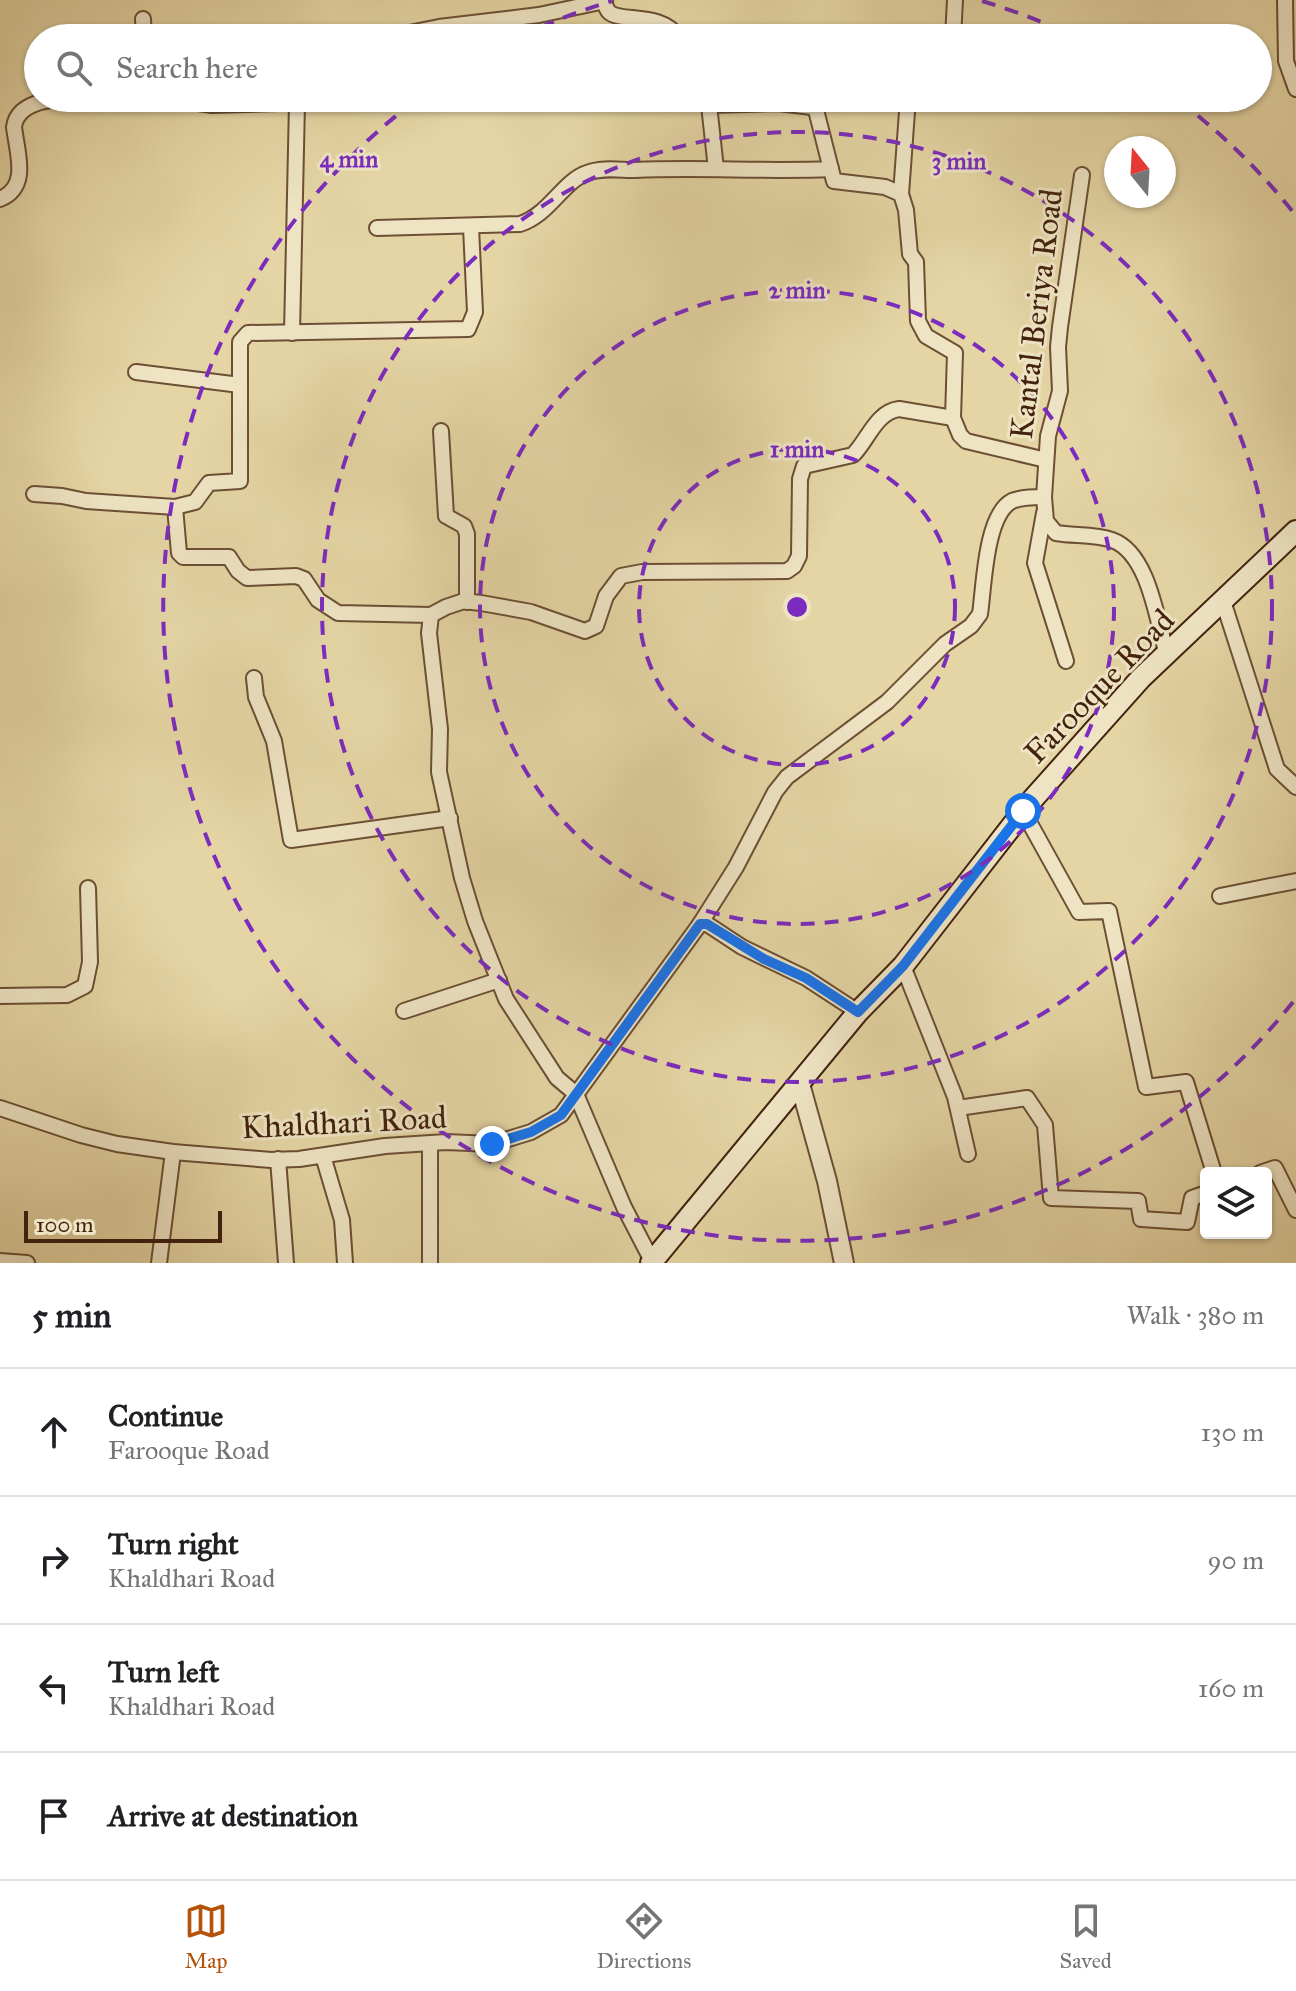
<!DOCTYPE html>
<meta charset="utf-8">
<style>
:root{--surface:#fff;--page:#f6f6f6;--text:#202124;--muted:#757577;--line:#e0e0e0;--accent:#b45309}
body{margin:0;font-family:"IM FELL Great Primer",serif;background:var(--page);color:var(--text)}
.controls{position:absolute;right:24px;bottom:24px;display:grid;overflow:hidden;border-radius:8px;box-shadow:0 2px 6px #0004}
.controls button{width:72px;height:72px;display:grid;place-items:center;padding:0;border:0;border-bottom:2px solid var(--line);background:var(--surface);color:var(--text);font:40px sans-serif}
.compass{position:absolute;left:1104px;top:136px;width:72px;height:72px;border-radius:50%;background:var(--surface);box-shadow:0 2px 6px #0004;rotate:342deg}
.scale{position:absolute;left:24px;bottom:20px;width:198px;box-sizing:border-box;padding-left:8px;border:4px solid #43220e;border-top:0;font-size:22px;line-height:28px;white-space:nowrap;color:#43220e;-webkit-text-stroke:6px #eee4c4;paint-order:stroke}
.stop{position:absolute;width:24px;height:24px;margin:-18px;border:6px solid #1a73e8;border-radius:50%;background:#fff}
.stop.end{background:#1a73e8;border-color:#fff;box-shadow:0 2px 8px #0008}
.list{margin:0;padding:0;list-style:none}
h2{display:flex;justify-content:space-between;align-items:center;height:104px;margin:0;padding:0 32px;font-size:34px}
h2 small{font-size:26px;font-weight:400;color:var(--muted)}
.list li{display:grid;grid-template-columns:52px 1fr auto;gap:24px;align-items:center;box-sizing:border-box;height:128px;padding:0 32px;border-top:2px solid var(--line)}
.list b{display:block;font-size:30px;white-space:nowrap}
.list p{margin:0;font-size:26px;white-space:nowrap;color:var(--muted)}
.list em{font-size:26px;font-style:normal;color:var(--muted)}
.icon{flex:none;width:44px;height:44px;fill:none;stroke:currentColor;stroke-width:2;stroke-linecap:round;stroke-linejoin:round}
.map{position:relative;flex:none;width:1296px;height:1263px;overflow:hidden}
.search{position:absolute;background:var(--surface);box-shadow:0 2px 6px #0004;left:24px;right:24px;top:24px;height:88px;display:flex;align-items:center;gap:20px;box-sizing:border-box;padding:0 28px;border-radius:44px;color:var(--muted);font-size:30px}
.sheet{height:616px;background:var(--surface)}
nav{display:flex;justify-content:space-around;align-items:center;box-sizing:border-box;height:112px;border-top:2px solid var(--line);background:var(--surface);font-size:22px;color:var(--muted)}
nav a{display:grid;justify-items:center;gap:4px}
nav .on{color:var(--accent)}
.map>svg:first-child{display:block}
</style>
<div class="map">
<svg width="1296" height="1263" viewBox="0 0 1296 1263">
<rect width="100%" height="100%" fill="#e5d5a4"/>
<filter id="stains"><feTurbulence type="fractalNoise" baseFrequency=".0025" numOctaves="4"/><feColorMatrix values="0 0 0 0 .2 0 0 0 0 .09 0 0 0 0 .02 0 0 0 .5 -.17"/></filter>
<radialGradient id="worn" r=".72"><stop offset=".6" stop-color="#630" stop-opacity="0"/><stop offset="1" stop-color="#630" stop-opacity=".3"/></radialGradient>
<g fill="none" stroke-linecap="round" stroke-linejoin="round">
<defs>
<g id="minor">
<path d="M604 0C605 4 606 9 609 12 620 23 662 11 679 38"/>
<polyline points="1285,0 1286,61 1296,89"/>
<polyline points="143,19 144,38"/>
<polyline points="384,38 439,27 539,15 605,1"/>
<polyline points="953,38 955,0"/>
<polyline points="164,98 212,105 311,102 318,98"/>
<polyline points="700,98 709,105 778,103 812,107 816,110 834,181 885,187 901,194 906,210 910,254 916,262 918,321 926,336 955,353 953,418 960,435 966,441 1046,460"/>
<polyline points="709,105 716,169"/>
<path d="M1082 175 1060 327 1058 347 1060 391 1048 436 1044 497 1046 521 1056 533C1074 536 1095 534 1112 540 1149 553 1157 621 1167 655"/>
<polyline points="901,194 908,98"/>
<path d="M0 199C30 187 17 153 14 127 18 95 72 98 97 98"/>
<path d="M377 228 520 224C549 215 563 181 587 173 601 167 620 170 635 170 701 167 766 172 831 169"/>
<polyline points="292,333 297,103"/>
<polyline points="136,372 240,385"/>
<polyline points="441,431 446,516 464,526 467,534 467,602"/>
<path d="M34 494 62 496 86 501 175 507 179 553 183 557H229L238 571 247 578 296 576 304 579 318 600 338 613 431 615 446 607 464 601 481 603 531 612 585 631 596 626 606 596 621 576 642 572 787 571 794 566 799 556 800 479 804 466 853 455C868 440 876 412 899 409L953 418"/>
<polyline points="175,507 195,502 209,483 240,481 240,342 248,333 468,329 475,312 471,227"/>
<polyline points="1044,513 1035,563 1066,661"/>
<polyline points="1223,601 1277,769 1296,787"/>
<polyline points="431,615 429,633 440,729 439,772 462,878 475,921 506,999 557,1078 576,1094 624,1207 652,1261"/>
<polyline points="254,678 256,697 274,741 291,840 450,818"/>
<polyline points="1023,811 1079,912 1109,911 1146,1087 1186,1082 1214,1173"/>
<polyline points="1220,896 1296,881"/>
<path d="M700 924 736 867 775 792 787 777 887 702 945 644 971 626 980 614C984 588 985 515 1012 501 1021 497 1034 497 1044 497"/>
<polyline points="903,966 955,1097 968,1154"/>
<polyline points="0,996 67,995 85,986 90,962 88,888"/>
<polyline points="404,1011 499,980"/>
<polyline points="0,1108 81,1135 117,1144 173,1152 271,1160 299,1159 385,1146 446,1142 492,1144 531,1132 561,1115 700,924 707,924 742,947 806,978 858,1012"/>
<polyline points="958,1108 1027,1098 1045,1125 1051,1198 1138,1201 1141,1219 1187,1222 1192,1198 1206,1193"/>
<polyline points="430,1144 430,1263"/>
<polyline points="323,1156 342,1220 345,1263"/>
<polyline points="278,1159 286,1263"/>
<polyline points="1260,1173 1275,1168 1296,1210"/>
<polyline points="0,1261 27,1263"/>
<polyline points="159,1263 173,1152"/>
</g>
<polyline id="tertiary" points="800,1084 827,1181 844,1263"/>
<polyline id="secondary" points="651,1263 858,1012 903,966 1032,800 1141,678 1296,531"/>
</defs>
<use href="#minor" stroke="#6c4f34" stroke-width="18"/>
<use href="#tertiary" stroke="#6c4f34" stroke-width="22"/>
<use href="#secondary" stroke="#43220e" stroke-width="24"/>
<use href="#minor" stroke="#eee4c4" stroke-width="14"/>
<use href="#tertiary" stroke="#eee4c4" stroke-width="18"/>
<use href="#secondary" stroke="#eee4c4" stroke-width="20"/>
</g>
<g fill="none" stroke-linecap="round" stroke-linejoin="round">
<polyline stroke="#1a73e8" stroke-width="10" points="492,1144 531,1132 561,1115 700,924 707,924 764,959 806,978 858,1012 903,966 1023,811"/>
</g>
<g fill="none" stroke="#7b2cbf" stroke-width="4" stroke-dasharray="14 10">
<circle cx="797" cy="607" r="158"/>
<circle cx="797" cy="607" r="317"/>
<circle cx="797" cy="607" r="475"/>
<path d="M1293 1002A634 634 0 1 1 415 101M519 37A634 634 0 0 1 612 1M982 1A634 634 0 0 1 1075 37M1179 101A634 634 0 0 1 1293 212"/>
</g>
<g text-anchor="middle" stroke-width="6" stroke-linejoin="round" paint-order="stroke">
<g font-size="32" fill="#43220e" stroke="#eee4c4">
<text transform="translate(1036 314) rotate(-83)" y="11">Kantal Beriya Road</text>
<text transform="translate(1099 686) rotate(-46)" y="11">Farooque Road</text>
<text transform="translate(344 1122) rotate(-3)" y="11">Khaldhari Road</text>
</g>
</g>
<circle cx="797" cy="607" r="12" fill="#7b2cbf" stroke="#eee4c4" stroke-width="4"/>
<g font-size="24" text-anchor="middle" font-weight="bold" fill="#7b2cbf" stroke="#eee4c4" stroke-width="6" stroke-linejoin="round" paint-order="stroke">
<text x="349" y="167">4 min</text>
<text x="959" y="169">3 min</text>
<text x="797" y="298">2 min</text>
<text x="797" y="457">1 min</text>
</g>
<rect width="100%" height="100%" filter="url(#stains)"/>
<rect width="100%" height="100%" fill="url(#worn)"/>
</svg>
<div class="controls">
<button><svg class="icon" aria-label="layers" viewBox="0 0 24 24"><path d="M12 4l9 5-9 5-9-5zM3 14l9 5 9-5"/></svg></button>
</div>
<svg class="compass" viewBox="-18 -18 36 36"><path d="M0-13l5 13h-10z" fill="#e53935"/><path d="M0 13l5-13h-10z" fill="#757577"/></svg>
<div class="scale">100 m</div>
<div class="stop" style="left:1023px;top:811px"></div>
<div class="stop end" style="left:492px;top:1144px"></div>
<div class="search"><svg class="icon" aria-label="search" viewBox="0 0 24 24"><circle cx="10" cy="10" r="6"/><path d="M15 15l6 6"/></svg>Search here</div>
</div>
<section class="sheet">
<h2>5 min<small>Walk · 380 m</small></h2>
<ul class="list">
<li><svg class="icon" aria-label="ahead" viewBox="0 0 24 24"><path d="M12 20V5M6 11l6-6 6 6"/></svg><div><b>Continue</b><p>Farooque Road</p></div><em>130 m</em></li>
<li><svg class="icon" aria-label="right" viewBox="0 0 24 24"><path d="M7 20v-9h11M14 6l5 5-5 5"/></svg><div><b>Turn right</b><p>Khaldhari Road</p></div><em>90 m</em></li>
<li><svg class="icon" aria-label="left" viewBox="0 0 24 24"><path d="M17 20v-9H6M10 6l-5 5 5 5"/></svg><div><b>Turn left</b><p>Khaldhari Road</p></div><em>160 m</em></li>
<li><svg class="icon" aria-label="arrive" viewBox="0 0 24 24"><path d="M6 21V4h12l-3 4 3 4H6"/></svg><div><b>Arrive at destination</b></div></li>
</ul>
</section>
<nav>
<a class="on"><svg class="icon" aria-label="map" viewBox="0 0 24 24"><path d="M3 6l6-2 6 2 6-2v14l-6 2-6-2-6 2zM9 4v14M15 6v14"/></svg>Map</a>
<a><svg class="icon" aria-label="directions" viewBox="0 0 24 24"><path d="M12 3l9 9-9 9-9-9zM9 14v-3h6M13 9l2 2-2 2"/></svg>Directions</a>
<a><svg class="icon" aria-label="saved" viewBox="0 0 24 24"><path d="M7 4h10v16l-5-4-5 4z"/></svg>Saved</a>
</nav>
